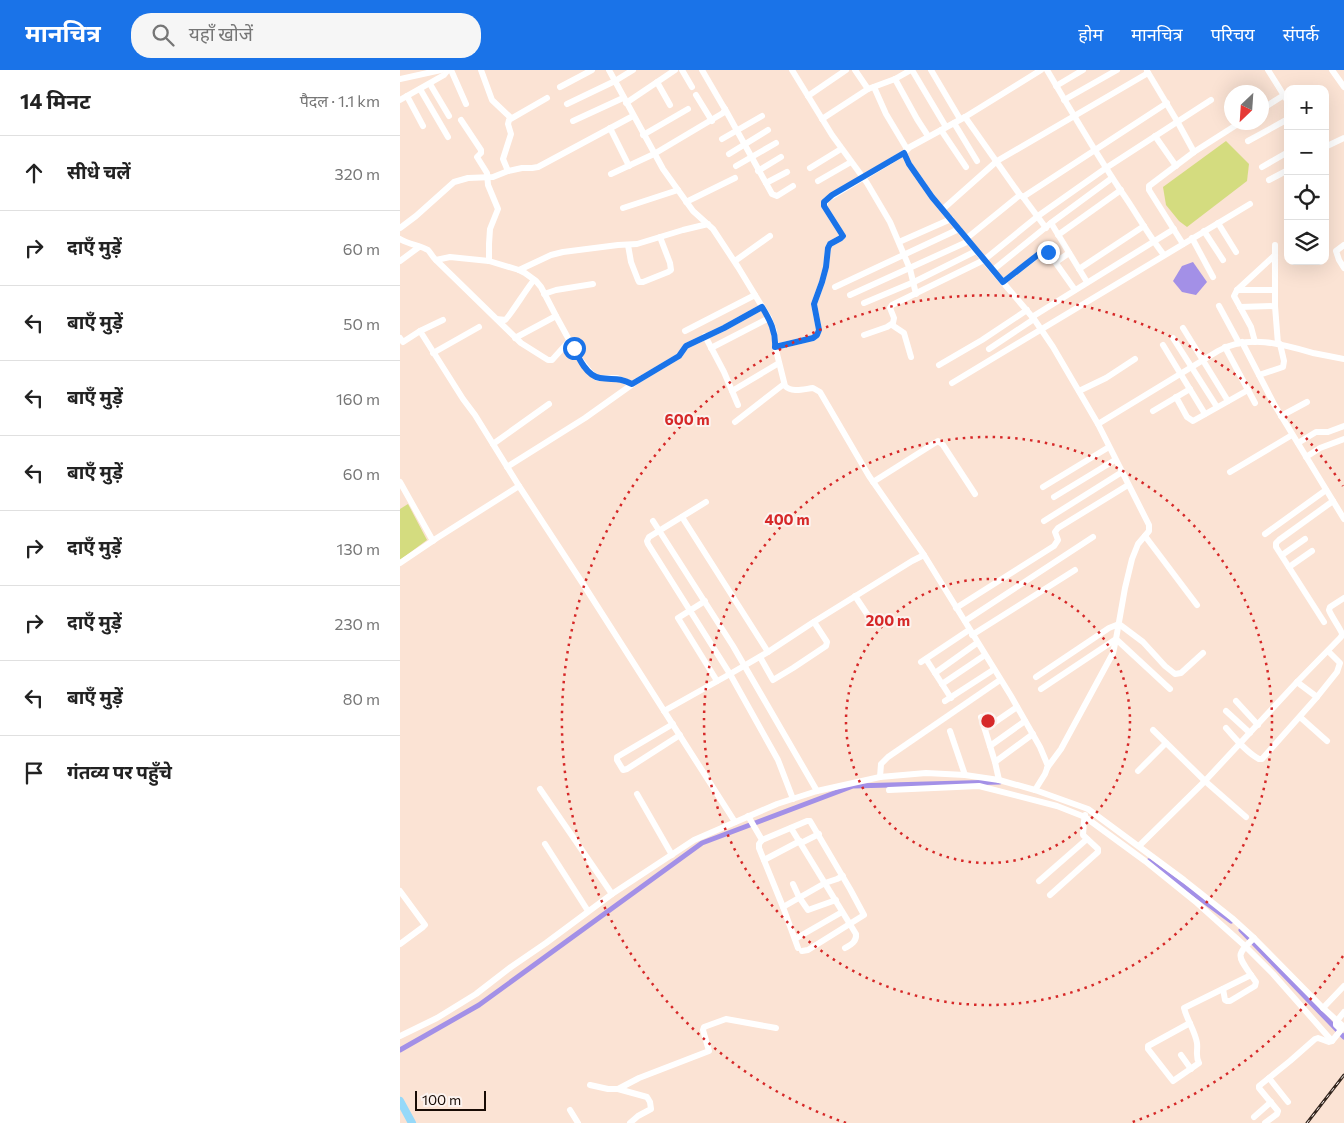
<!DOCTYPE html>
<html lang="hi">
<meta charset="utf-8">
<style>
:root{--surface:#fff;--page:#f6f6f6;--text:#222;--muted:#767676;--line:#e0e0e0;--accent:#1a73e8}
body{margin:0;font-family:Commissioner,"Noto Sans Devanagari",sans-serif;background:var(--page);color:var(--text)}
.controls{position:absolute;right:15px;top:15px;display:grid;overflow:hidden;border-radius:10px;box-shadow:0 5px 20px #0002}
.controls button{width:45px;height:45px;display:grid;place-items:center;padding:0;border:0;border-bottom:1px solid var(--line);background:var(--surface);color:var(--text);font:25px sans-serif}
.compass{position:absolute;left:824px;top:15px;width:45px;height:45px;border-radius:50%;background:var(--surface);box-shadow:0 5px 20px #0002;rotate:205deg}
.scale{position:absolute;left:15px;bottom:12px;width:71px;box-sizing:border-box;padding-left:5px;border:2px solid #180b04;border-top:0;font-size:14px;line-height:18px;white-space:nowrap;color:#180b04;-webkit-text-stroke:4px #fcf3ef;paint-order:stroke}
.stop{position:absolute;width:15px;height:15px;margin:-11px;border:4px solid #1a73e8;border-radius:50%;background:#fff}
.stop.end{background:#1a73e8;border-color:#fff;box-shadow:0 1px 5px #0008}
.list{margin:0;padding:0;list-style:none}
h2{display:flex;justify-content:space-between;align-items:center;height:65px;margin:0;padding:0 20px;font-size:21px}
h2 small{font-size:16px;font-weight:400;color:var(--muted)}
.list li{display:grid;grid-template-columns:32px 1fr auto;gap:15px;align-items:center;box-sizing:border-box;height:75px;padding:0 20px;border-top:1px solid var(--line)}
.list b{display:block;font-size:19px;white-space:nowrap}
.list em{font-size:16px;font-style:normal;color:var(--muted)}
.icon{flex:none;width:28px;height:28px;fill:none;stroke:currentColor;stroke-width:2;stroke-linecap:round;stroke-linejoin:round}
.map{position:relative;flex:none;width:944px;height:1053px;overflow:hidden}
header{display:flex;align-items:center;gap:30px;box-sizing:border-box;height:70px;padding:0 25px;background:var(--accent);color:#fff}
header strong{font-size:24px}
nav{display:flex;gap:28px;margin-inline-start:auto;font-size:18px}
.search{width:350px;height:45px;background:var(--page);display:flex;align-items:center;gap:12px;box-sizing:border-box;padding:0 18px;border-radius:20px;color:var(--muted);font-size:19px}
main{display:flex}
aside{flex:1;background:var(--surface)}
.map>svg:first-child{display:block}
</style>
<header>
<strong>मानचित्र</strong>
<div class="search"><svg class="icon" aria-label="search" viewBox="0 0 24 24"><circle cx="10" cy="10" r="6"/><path d="M15 15l6 6"/></svg>यहाँ खोजें</div>
<nav><a>होम</a><a>मानचित्र</a><a>परिचय</a><a>संपर्क</a></nav>
</header>
<main>
<aside>
<h2>14 मिनट<small>पैदल · 1.1 km</small></h2>
<ul class="list">
<li><svg class="icon" aria-label="ahead" viewBox="0 0 24 24"><path d="M12 20V5M6 11l6-6 6 6"/></svg><div><b>सीधे चलें</b></div><em>320 m</em></li>
<li><svg class="icon" aria-label="right" viewBox="0 0 24 24"><path d="M7 20v-9h11M14 6l5 5-5 5"/></svg><div><b>दाएँ मुड़ें</b></div><em>60 m</em></li>
<li><svg class="icon" aria-label="left" viewBox="0 0 24 24"><path d="M17 20v-9H6M10 6l-5 5 5 5"/></svg><div><b>बाएँ मुड़ें</b></div><em>50 m</em></li>
<li><svg class="icon" aria-label="left" viewBox="0 0 24 24"><path d="M17 20v-9H6M10 6l-5 5 5 5"/></svg><div><b>बाएँ मुड़ें</b></div><em>160 m</em></li>
<li><svg class="icon" aria-label="left" viewBox="0 0 24 24"><path d="M17 20v-9H6M10 6l-5 5 5 5"/></svg><div><b>बाएँ मुड़ें</b></div><em>60 m</em></li>
<li><svg class="icon" aria-label="right" viewBox="0 0 24 24"><path d="M7 20v-9h11M14 6l5 5-5 5"/></svg><div><b>दाएँ मुड़ें</b></div><em>130 m</em></li>
<li><svg class="icon" aria-label="right" viewBox="0 0 24 24"><path d="M7 20v-9h11M14 6l5 5-5 5"/></svg><div><b>दाएँ मुड़ें</b></div><em>230 m</em></li>
<li><svg class="icon" aria-label="left" viewBox="0 0 24 24"><path d="M17 20v-9H6M10 6l-5 5 5 5"/></svg><div><b>बाएँ मुड़ें</b></div><em>80 m</em></li>
<li><svg class="icon" aria-label="arrive" viewBox="0 0 24 24"><path d="M6 21V4h12l-3 4 3 4H6"/></svg><div><b>गंतव्य पर पहुँचे</b></div></li>
</ul>
</aside>
<div class="map">
<svg width="944" height="1053" viewBox="0 0 944 1053">
<rect width="100%" height="100%" fill="#fbe3d4"/>
<g fill="#d4dc7f">
<polygon points="826,71 849,94 847,111 787,157 779,151 766,135 763,117"/>
<polygon points="8,434 27,470 0,490 0,439"/>
</g>
<polygon fill="#a390e7" points="793,192 807,212 796,225 782,222 773,211 782,196"/>
<g fill="none" stroke-linecap="round" stroke-linejoin="round">
<g stroke="#a390e7" stroke-width="5">
<polyline points="749,791 831,851"/>
<polyline points="841,860 944,967"/>
<polyline points="0,980 79,935 302,773 453,716 600,712"/>
</g>
<g stroke="#fff" stroke-width="6">
<polyline points="51,0 66,34"/>
<polyline points="81,0 92,30 111,48"/>
<path d="M209 0 263 99 293 141 313 159 338 197 369 248 374 261 376 280 385 316C392 323 404 319 413 318L420 322 469 406 524 485 611 626 640 677 648 696 645 704 635 720"/>
<polyline points="282,0 292,17"/>
<polyline points="392,0 432,65 467,113 490,152 510,199 516,224"/>
<polyline points="455,0 468,19"/>
<polyline points="512,0 546,57"/>
<polyline points="531,0 560,49"/>
<polyline points="641,0 565,47 510,77 504,83 509,94 532,127 584,190 634,249 653,277 698,354 749,455 749,461 738,474 732,489 725,518 716,569 713,583 661,679 647,698"/>
<path d="M647 0C671 41 695 82 721 121 736 142 748 165 764 185"/>
<polyline points="868,0 888,32"/>
<polyline points="932,0 944,17"/>
<polyline points="747,1 777,51 794,82"/>
<polyline points="0,9 41,0"/>
<polyline points="495,9 517,49 528,66"/>
<polyline points="257,12 270,35"/>
<polyline points="30,14 49,46"/>
<polyline points="656,16 683,0"/>
<polyline points="160,17 192,0"/>
<polyline points="474,17 486,44 507,79"/>
<polyline points="20,19 48,67"/>
<polyline points="296,25 312,51"/>
<polyline points="7,26 23,56"/>
<polyline points="408,26 446,0"/>
<polyline points="0,30 44,5 48,0"/>
<polyline points="664,30 717,0"/>
<polyline points="226,33 275,0"/>
<polyline points="167,34 215,11 233,0"/>
<polyline points="325,39 372,124 377,126 393,116"/>
<polyline points="862,39 884,25"/>
<polyline points="565,47 620,125"/>
<polyline points="422,49 468,19 495,9 511,0"/>
<polyline points="61,50 81,80 81,83 77,87 87,103 88,115 98,139 90,159 89,174 89,191"/>
<polyline points="173,51 223,28"/>
<polyline points="554,53 577,91"/>
<polyline points="210,58 229,96"/>
<polyline points="541,60 566,97"/>
<polyline points="243,65 288,39"/>
<polyline points="755,66 776,96"/>
<polyline points="322,69 362,46"/>
<polyline points="848,71 888,49"/>
<polyline points="925,77 944,68"/>
<polyline points="329,84 368,60"/>
<polyline points="336,96 376,73"/>
<polyline points="862,97 888,82"/>
<polyline points="410,98 441,79"/>
<polyline points="108,101 103,89 111,64 108,54 109,50 147,28"/>
<polyline points="358,101 381,87"/>
<polyline points="211,104 254,84 323,43 325,39 323,36 302,0"/>
<polyline points="869,110 888,100"/>
<polyline points="418,111 451,92"/>
<polyline points="366,113 387,102"/>
<polyline points="623,127 646,158"/>
<polyline points="286,132 335,108"/>
<polyline points="223,138 278,120"/>
<polyline points="543,139 597,91 748,3"/>
<polyline points="651,153 687,212"/>
<polyline points="818,153 836,182"/>
<polyline points="0,158 16,146 54,112 68,108 93,107 108,101 122,98 132,98 138,97 233,46"/>
<polyline points="804,161 823,190"/>
<polyline points="658,165 721,120"/>
<polyline points="567,168 620,125 623,127 767,33"/>
<polyline points="792,168 813,207"/>
<path d="M0 169C8 174 22 176 28 180 31 183 33 188 36 190L50 187 89 191 119 200 125 203 136 211 141 217 156 246 179 288 190 302 197 308H217L232 314"/>
<polyline points="499,172 551,149"/>
<polyline points="783,174 749,120 749,116 794,82 841,52"/>
<polyline points="228,175 231,192 238,210 239,212 243,212 268,202 271,200 270,193 260,167"/>
<polyline points="875,175 875,236 878,274"/>
<polyline points="944,175 936,181 939,190 944,198"/>
<polyline points="36,190 121,273 148,290 152,290 170,270"/>
<polyline points="0,191 19,177"/>
<polyline points="335,191 370,166"/>
<polyline points="656,192 669,183"/>
<polyline points="679,199 744,156"/>
<polyline points="119,200 151,185 163,182 218,175 237,174 283,160 308,154"/>
<polyline points="593,200 651,153 712,108"/>
<polyline points="603,212 645,180 648,182 675,220"/>
<polyline points="435,217 559,159"/>
<polyline points="837,220 875,220"/>
<polyline points="144,224 156,220 193,214"/>
<polyline points="450,225 569,171"/>
<polyline points="464,233 514,212 576,181"/>
<polyline points="819,236 839,273"/>
<polyline points="840,237 875,236"/>
<polyline points="632,247 774,159"/>
<path d="M97 249C98 249 104 250 105 250 108 249 129 215 134 210"/>
<polyline points="43,250 20,261 63,329 75,345 119,416 185,517 335,752"/>
<polyline points="492,255 504,263 511,287"/>
<polyline points="783,258 828,331"/>
<polyline points="285,261 355,225"/>
<polyline points="464,265 487,257 493,253 494,248 490,238 492,235 584,190 638,146 706,98 811,30"/>
<polyline points="305,266 324,302 338,335"/>
<polyline points="0,268 3,272 20,261"/>
<polyline points="115,268 156,246"/>
<polyline points="773,268 817,337"/>
<polyline points="842,272 874,334 944,449"/>
<polyline points="855,272 851,257 834,226 837,220 875,185"/>
<polyline points="763,275 805,344"/>
<polyline points="375,277 413,268 417,265 419,260 414,234 422,212 426,197 428,178 430,174 441,168 443,166 424,136 426,130 504,83"/>
<polyline points="825,277 855,333"/>
<polyline points="311,278 369,248"/>
<polyline points="589,279 634,249"/>
<polyline points="33,283 79,257"/>
<polyline points="539,295 582,270 627,240"/>
<polyline points="859,305 883,297 884,291 880,274"/>
<polyline points="552,313 850,134"/>
<polyline points="332,321 379,293"/>
<polyline points="679,321 706,308 735,289"/>
<polyline points="776,327 787,347 793,351 848,320"/>
<polyline points="753,341 790,319"/>
<polyline points="881,346 907,332"/>
<polyline points="335,352 384,314"/>
<path d="M698 354 818 281C848 264 882 274 913 283 923 285 934 287 944 289"/>
<polyline points="898,373 916,362 928,362 944,356"/>
<polyline points="93,374 149,334"/>
<polyline points="906,387 920,378 944,369"/>
<polyline points="107,397 185,348 237,311 279,286 286,276 324,258 362,237"/>
<polyline points="830,402 892,365"/>
<polyline points="0,412 33,471"/>
<polyline points="473,412 538,371 543,375 575,424"/>
<polyline points="643,417 709,377"/>
<polyline points="654,427 715,390"/>
<polyline points="306,432 249,467 247,471 248,474 330,604 378,690 393,729"/>
<polyline points="282,447 368,582"/>
<polyline points="253,451 333,576 417,721"/>
<polyline points="644,451 722,402"/>
<polyline points="865,464 926,420"/>
<polyline points="745,466 797,535"/>
<polyline points="882,485 905,469"/>
<polyline points="0,493 37,468 119,416"/>
<polyline points="889,497 912,481"/>
<polyline points="455,526 473,553"/>
<polyline points="305,531 278,548 317,611"/>
<polyline points="556,538 654,476 658,470 655,462 658,458 728,415"/>
<polyline points="565,551 693,467"/>
<polyline points="924,552 876,477 876,473 879,470 933,431"/>
<polyline points="572,565 675,500"/>
<polyline points="360,587 373,610 393,598 426,576 427,572 414,552"/>
<polyline points="526,589 551,628"/>
<polyline points="521,592 569,560"/>
<polyline points="535,603 577,573"/>
<polyline points="636,607 709,558 719,554 743,572 765,596 775,604 781,603 803,583"/>
<polyline points="897,612 917,627"/>
<polyline points="542,614 585,585"/>
<polyline points="641,619 716,569 770,619"/>
<polyline points="545,631 593,600"/>
<polyline points="836,631 858,655"/>
<polyline points="264,641 330,604 368,582 412,553 512,491 524,485"/>
<polyline points="826,641 850,663"/>
<polyline points="581,647 595,692 599,710"/>
<polyline points="900,647 927,671"/>
<polyline points="273,654 217,687 217,690 223,700 227,699 280,665"/>
<path d="M826 658C836 669 846 682 859 689H862L917 627 937 602 940 593 928 581"/>
<polyline points="585,659 617,637"/>
<polyline points="753,660 805,711 846,747"/>
<polyline points="550,661 565,705"/>
<polyline points="590,676 625,651"/>
<polyline points="595,692 633,664"/>
<polyline points="738,701 766,673"/>
<polyline points="480,707 481,694 488,687 600,610"/>
<polyline points="140,719 212,824"/>
<polyline points="489,720 579,716 657,736 685,747 745,791 797,833 845,876 873,904 932,971"/>
<polyline points="237,724 272,785"/>
<polyline points="348,746 362,770 359,774 359,778 383,837 398,878"/>
<path d="M391 758 456 864C457 872 450 875 445 878"/>
<polyline points="362,770 407,751 410,751 450,819 464,845 408,880 402,881"/>
<polyline points="401,773 419,764"/>
<polyline points="145,774 188,841"/>
<path d="M739 776 805 711 897 612 940 568C941 567 942 566 942 564 942 561 931 546 929 540L930 537 944 528"/>
<polyline points="364,790 400,771"/>
<polyline points="639,811 687,769"/>
<polyline points="393,814 399,827 408,840 436,830"/>
<polyline points="0,821 25,855 23,857 0,874"/>
<polyline points="650,825 698,782 698,779 683,765 684,751 685,745"/>
<polyline points="383,837 425,813 437,809 443,806"/>
<polyline points="395,869 442,842"/>
<polyline points="823,919 825,930 827,931 830,931 855,916 856,912 851,905"/>
<polyline points="923,938 944,916"/>
<path d="M790 953 748 976V979L773 1011 799 993C795 986 798 981 797 973 795 961 787 950 784 938L851 905C837 885 836 885 854 868"/>
<polyline points="0,966 37,948 76,924 111,897 146,873 212,824 294,770 377,734 417,721 480,707 526,703 565,705 599,710 635,720 688,739 784,810 832,848 854,868 923,938 944,957"/>
<polyline points="781,985 791,999"/>
<polyline points="869,1008 888,1032"/>
<polyline points="190,1015 208,1019 218,1019 239,1008 309,981 303,960 304,957 326,949 376,958"/>
<polyline points="218,1019 247,1027 250,1032 251,1039 238,1046 230,1053"/>
<polyline points="170,1040 178,1053"/>
<polyline points="854,1047 871,1032"/>
<polyline points="865,1053 877,1044 878,1041 859,1018 859,1016 890,991 915,969 918,968 929,972 932,971 941,960 936,955 936,952 944,942"/>
</g>
<polyline stroke="#96d9f9" stroke-width="8" points="0,1031 12,1053"/>
<defs>
<polyline id="rail" points="907,1053 944,1005"/>
</defs>
<use href="#rail" stroke="#33251d" stroke-width="3"/>
<use href="#rail" stroke="#fcf3ef" stroke-width="1" stroke-dasharray="4" stroke-linecap="butt"/>
</g>
<g fill="none" stroke-linecap="round" stroke-linejoin="round">
<path stroke="#1a73e8" stroke-width="6" d="M174 278C179 289 187 306 200 308 214 310 218 307 232 314L279 286 286 276 324 258 362 237C370 250 376 262 375 277L413 268 417 265 419 260 414 234 422 212 426 197 428 178 430 174 441 168 443 166 424 136V132L432 125 504 83 509 94 532 127 603 212 644 180 648 182"/>
</g>
<g fill="none" stroke="#d62828" stroke-width="2.5" stroke-dasharray="2.5 5">
<circle cx="588" cy="651" r="142"/>
<circle cx="588" cy="651" r="284"/>
<path d="M943 886A426 426 0 0 1 730 1053M446 1053A426 426 0 1 1 943 416"/>
</g>
<circle cx="588" cy="651" r="8" fill="#d62828" stroke="#fcf3ef" stroke-width="2.5"/>
<g font-size="15" text-anchor="middle" font-weight="bold" fill="#d62828" stroke="#fcf3ef" stroke-width="4" stroke-linejoin="round" paint-order="stroke">
<text x="287" y="355">600 m</text>
<text x="387" y="455">400 m</text>
<text x="488" y="556">200 m</text>
</g>
</svg>
<div class="controls">
<button>+</button>
<button>−</button>
<button><svg class="icon" aria-label="locate" viewBox="0 0 24 24"><circle cx="12" cy="12" r="6"/><path d="M12 2v4M12 18v4M2 12h4M18 12h4"/></svg></button>
<button><svg class="icon" aria-label="layers" viewBox="0 0 24 24"><path d="M12 4l9 5-9 5-9-5zM3 14l9 5 9-5"/></svg></button>
</div>
<svg class="compass" viewBox="-18 -18 36 36"><path d="M0-13l5 13h-10z" fill="#e53935"/><path d="M0 13l5-13h-10z" fill="#767676"/></svg>
<div class="scale">100 m</div>
<div class="stop" style="left:174px;top:278px"></div>
<div class="stop end" style="left:648px;top:182px"></div>
</div>
</main>
